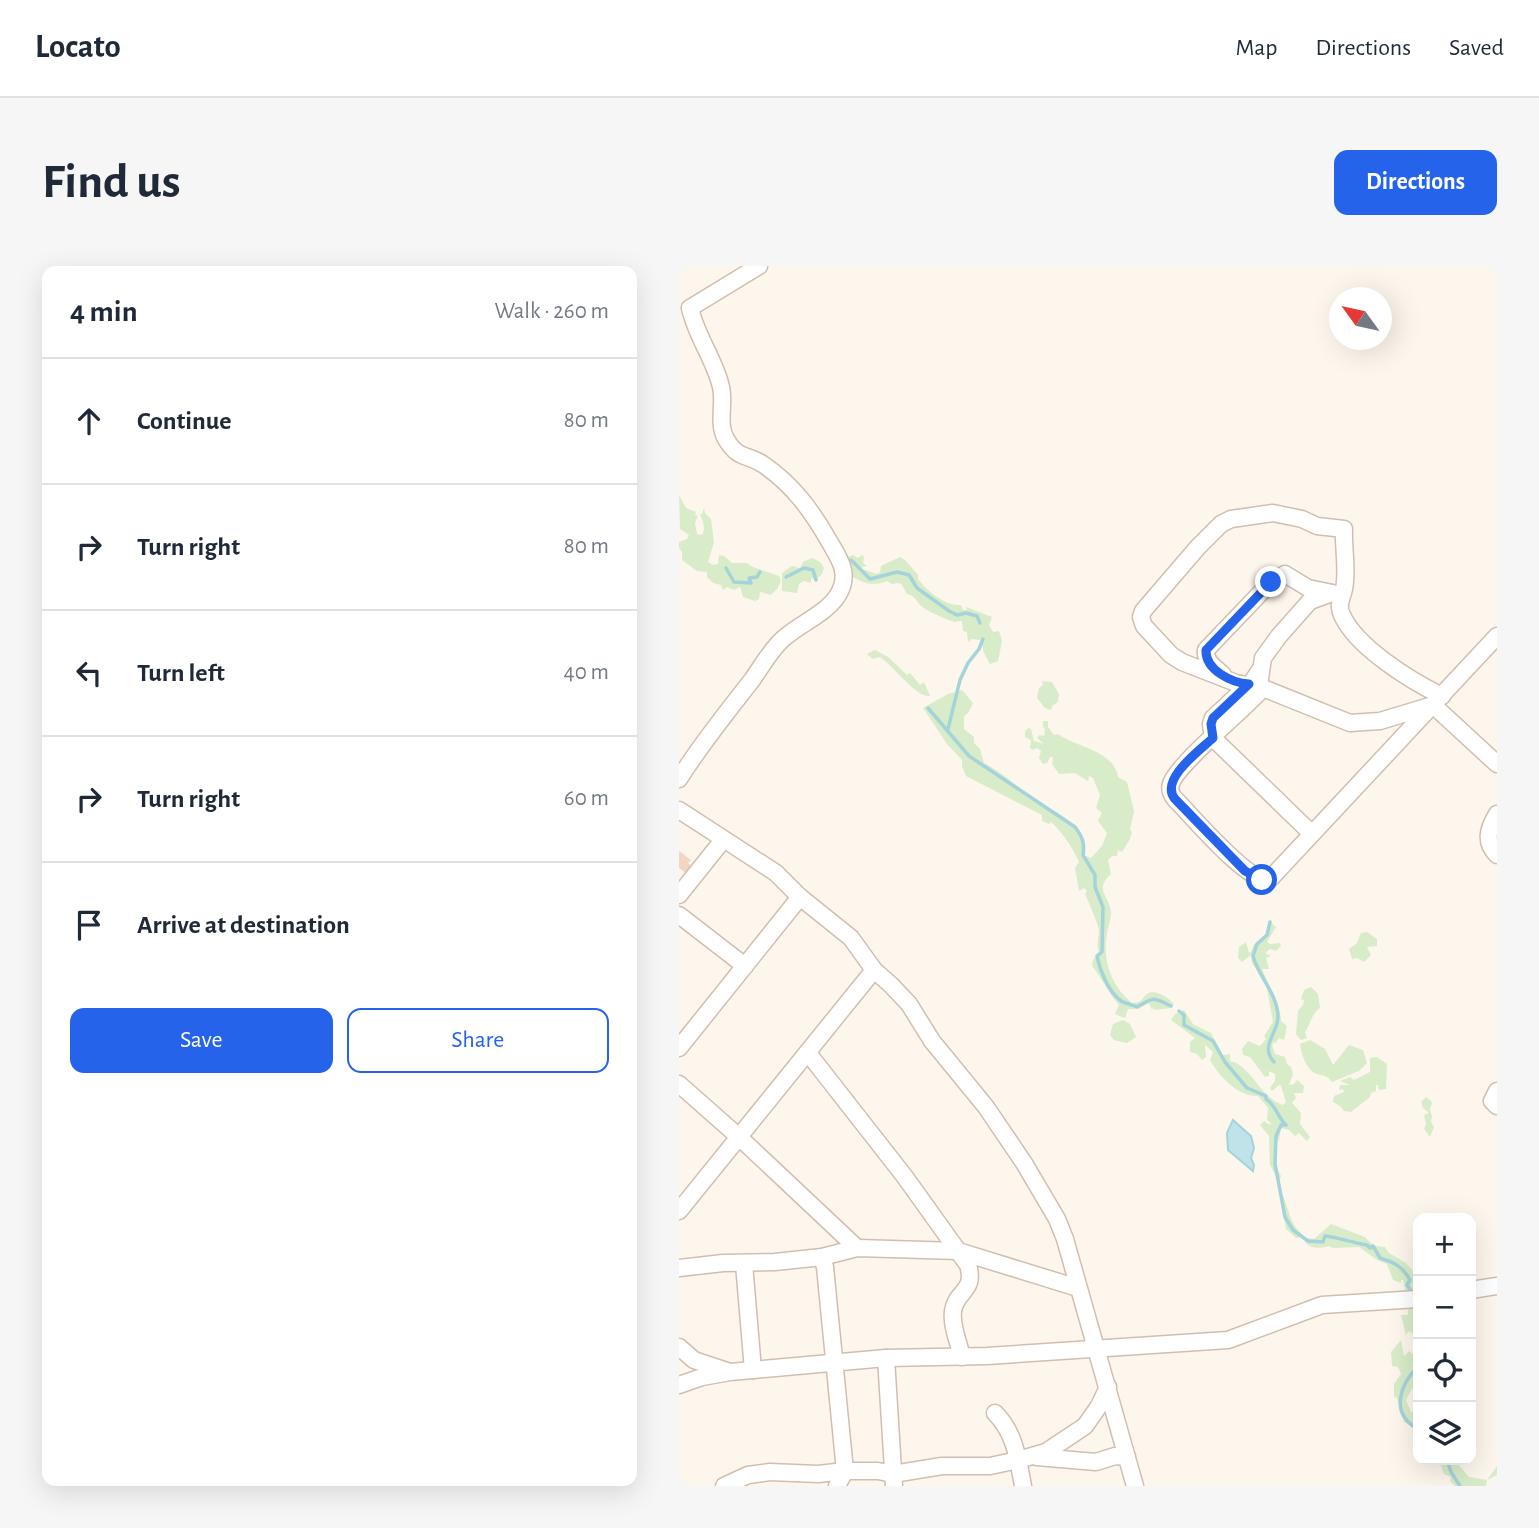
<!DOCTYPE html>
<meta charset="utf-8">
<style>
:root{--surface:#fff;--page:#f6f6f7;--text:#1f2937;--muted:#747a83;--line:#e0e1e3;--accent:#2563eb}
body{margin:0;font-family:"Alegreya Sans",sans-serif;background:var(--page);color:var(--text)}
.controls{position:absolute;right:21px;bottom:21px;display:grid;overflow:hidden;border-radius:14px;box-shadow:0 7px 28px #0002}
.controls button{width:63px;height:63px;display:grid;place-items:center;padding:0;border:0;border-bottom:2px solid var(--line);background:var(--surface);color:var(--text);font:35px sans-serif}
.compass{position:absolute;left:650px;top:21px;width:63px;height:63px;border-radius:50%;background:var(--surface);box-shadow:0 7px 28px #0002;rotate:303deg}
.stop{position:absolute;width:21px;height:21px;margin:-16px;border:5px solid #2563eb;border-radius:50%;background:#fff}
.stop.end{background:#2563eb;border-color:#fff;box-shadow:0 2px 7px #0008}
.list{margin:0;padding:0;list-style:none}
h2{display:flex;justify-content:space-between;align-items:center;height:91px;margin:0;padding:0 28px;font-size:30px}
h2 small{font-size:23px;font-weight:400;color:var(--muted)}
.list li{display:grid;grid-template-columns:46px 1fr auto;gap:21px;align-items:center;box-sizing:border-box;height:126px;padding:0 28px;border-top:2px solid var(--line)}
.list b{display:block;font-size:26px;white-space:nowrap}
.list em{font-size:23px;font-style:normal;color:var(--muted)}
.actions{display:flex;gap:14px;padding:21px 28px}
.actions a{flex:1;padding:16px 0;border:2px solid var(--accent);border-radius:14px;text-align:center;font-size:24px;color:var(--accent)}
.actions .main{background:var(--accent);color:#fff}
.icon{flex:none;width:38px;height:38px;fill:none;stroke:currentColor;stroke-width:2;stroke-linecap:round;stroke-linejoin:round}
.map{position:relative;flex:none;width:818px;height:1220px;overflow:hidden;border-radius:14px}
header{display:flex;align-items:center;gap:42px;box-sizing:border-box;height:98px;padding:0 35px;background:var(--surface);border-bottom:2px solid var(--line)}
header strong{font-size:33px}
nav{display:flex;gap:38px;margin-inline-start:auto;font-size:24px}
.intro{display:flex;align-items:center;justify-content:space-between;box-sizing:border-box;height:168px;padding:0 42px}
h1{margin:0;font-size:49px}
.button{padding:18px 32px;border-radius:14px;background:var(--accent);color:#fff;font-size:24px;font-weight:700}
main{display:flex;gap:42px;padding:0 42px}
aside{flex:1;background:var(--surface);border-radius:14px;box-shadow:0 7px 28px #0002}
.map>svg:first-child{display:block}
</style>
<header>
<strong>Locato</strong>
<nav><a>Map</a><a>Directions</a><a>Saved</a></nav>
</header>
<div class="intro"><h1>Find us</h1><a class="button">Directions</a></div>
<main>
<aside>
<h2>4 min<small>Walk · 260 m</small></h2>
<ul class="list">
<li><svg class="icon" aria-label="ahead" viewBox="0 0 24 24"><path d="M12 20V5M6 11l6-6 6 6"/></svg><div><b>Continue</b></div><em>80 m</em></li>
<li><svg class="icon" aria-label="right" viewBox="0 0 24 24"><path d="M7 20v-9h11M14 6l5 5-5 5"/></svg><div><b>Turn right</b></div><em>80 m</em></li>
<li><svg class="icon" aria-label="left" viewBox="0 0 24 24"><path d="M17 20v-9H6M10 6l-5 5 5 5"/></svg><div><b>Turn left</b></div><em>40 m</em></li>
<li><svg class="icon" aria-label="right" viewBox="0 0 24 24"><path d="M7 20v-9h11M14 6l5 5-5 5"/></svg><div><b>Turn right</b></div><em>60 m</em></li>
<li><svg class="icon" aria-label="arrive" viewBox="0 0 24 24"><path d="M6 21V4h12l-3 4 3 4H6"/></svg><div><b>Arrive at destination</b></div></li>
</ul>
<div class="actions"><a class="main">Save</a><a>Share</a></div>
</aside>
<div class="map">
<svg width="818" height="1220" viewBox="0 0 818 1220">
<rect width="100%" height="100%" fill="#fdf6ec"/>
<g fill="#d8ecc9">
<path d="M0 229 7 242 17 246 16 250 19 249 16 257 18 268 23 269C27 262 24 255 21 248H23L25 242 26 247 32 253 35 276 29 296 34 299 39 298 40 289 45 290 53 297H68L74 301 100 310 102 315 98 323 92 329 81 326 80 333 76 335 64 331 61 321 55 324 48 321 44 324 42 319 34 317 28 311V306L18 305 3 294V286L0 282V276L8 273 10 269 1 263Z"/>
<path d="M174 289 179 292 183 289 185 291 184 297 188 300 183 301V303L198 308 201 306 202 300 221 291 226 294 239 309V313C250 327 267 340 282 339L284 344H288L287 341 313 351 310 359 314 366 320 365 323 375 319 395 311 398 304 385V380L301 381V374L293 373 289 376 288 366 284 365 283 355 275 356C266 352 248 346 241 339 236 333 236 330 228 328L223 319 220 317 213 318 208 315C194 321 183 317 169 308L172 302 168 297 169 291Z"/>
<polygon points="133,292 141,296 145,302 143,308 137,314 132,312 132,317 125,315 120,318 118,327 103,325 103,307 113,300 121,302 124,296"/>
<path d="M196 384 209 391 228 409 231 407 241 419 245 416 251 430C237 432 215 400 201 391L194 393 188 388Z"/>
<polygon points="363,415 373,416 380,428 379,436 373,440 372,444 366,442 358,432 360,422 364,419"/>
<path d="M283 424 294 437 289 447 285 450V463L295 471V477L301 483 305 497C317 503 334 516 344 525 364 543 410 553 404 589L412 592 423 580 428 567 419 555 423 547 417 542 421 529 414 512 410 510 409 515 396 507 380 508 373 498 374 491H371L368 497 364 498 360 492 362 485 358 482 354 484 351 482 352 474 346 471V465L349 462 352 463 355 475 365 478 358 472 360 469 365 470 366 463 364 461V455H369V461L375 469 379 468C396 481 435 484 439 511L448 516 455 545 451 564 453 566 451 573 443 586 439 584 438 590H433L429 594 432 608C414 625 431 629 432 647 432 653 429 661 428 668 423 694 432 720 453 737L460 736C463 734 465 730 468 728 476 722 490 732 495 738L491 742 475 744V741L473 744 470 737 459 743H449L446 752 436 748 440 739C428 725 423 712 413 700L414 694 420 686C417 678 420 672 420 664 420 660 408 632 406 628L408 625 405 622 400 625 396 602 400 596C393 581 385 568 372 556L370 558 363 555V549L287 510 283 500V494L268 478 244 442 269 428Z"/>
<path d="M591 656 597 661 588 676 591 678 601 677 602 680 597 685 591 683 586 687 592 690 587 692 590 703H583C589 718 602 740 602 755L608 760 605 774 600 772 597 776 599 778 595 776 593 779 596 788 606 791 608 798 612 801 614 808 610 819 615 818 618 814 625 820 624 827H615L617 832 613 837 622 847 621 858 631 871 628 875 620 867 616 870 610 864 602 862 600 874 597 876 596 898 602 910 600 916 591 899 590 870 581 859 585 855 591 859 592 857 588 854 589 842 579 830C559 831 540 810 531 794L534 786 526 779 527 791 523 794 518 788 511 786V776L516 772 492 754 496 748 505 744 514 758 532 767 544 789 551 788V795C572 799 581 832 604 839L607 836 602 820 600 819 593 825 591 822 596 815V808L590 805V810L586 811 571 791 564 789 563 783 569 775 581 780 587 773 585 770 594 756 587 717 573 697 572 689 563 696 559 692 560 681 567 676 570 687 572 686 575 678C587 677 588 667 591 656Z"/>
<polygon points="688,666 698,673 698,680 688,681 692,689 685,696 678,692 673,693 670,683 678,677 682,667"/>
<path d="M632 721 639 728 641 742C633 747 632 757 626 766L628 772 622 774 617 768 619 745 624 739 625 734 622 733 625 724Z"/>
<polygon points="444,754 451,758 457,771 448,777 435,774 431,769 434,758"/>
<path d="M631 774 646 783 654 799 670 779 684 784 688 797 680 805 653 816C648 809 645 810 638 808 628 805 622 788 621 778Z"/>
<polygon points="698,791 708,798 707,823 700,824 699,819 697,819 697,825 692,827 691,831 672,846 665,845 661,840 654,836 655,830 665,826 664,823 660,824 661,819 671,819 661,815 671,811 675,814 691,806 691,792"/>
<polygon points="747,831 753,836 751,844 753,850 752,856 755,861 751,871 745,863 747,858 745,849 750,847 744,842 742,836"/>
<path d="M599 920C609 935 609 956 622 967L620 972H617L607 963Z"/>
<path d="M652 958C664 962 674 967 686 971 692 978 697 981 706 981L710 987 727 997 739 1011V1028H727L724 1014H722V1017L714 1014 708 998 698 994 680 981 654 982 650 980C642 982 632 984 626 976L627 972 635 973Z"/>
<polygon points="735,1039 739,1039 739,1070 729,1065 727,1069 722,1049 729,1049 729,1044"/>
<polygon points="722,1074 725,1090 730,1085 735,1089 739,1085 739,1112 727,1134 732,1146 739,1147 739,1167 736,1166 735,1161 725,1156 718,1132 715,1130 715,1118 722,1108 719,1101 713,1100 712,1086"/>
<polygon points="760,1194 775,1194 790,1211 808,1214 818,1200 818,1209 808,1214 807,1220 776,1220 771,1215 772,1211 765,1208"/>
</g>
<polygon fill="#bfe3e8" stroke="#a5d3da" stroke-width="2" points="554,854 572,870 575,882 572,892 575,899 574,905 549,884 548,867"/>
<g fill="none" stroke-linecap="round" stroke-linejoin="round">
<g stroke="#a5d3da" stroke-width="3.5">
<polyline points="172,294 191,313 218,306 230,309 238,322 270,345 278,349 287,347 298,350 301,357"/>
<polyline points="47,302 55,316 72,317 70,312 78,311 81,306"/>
<polyline points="107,311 125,302 134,304 137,314"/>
<path d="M249 442 290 490 396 561C403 570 406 577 404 589L416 609V621L424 641 423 686 418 690C421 705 429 725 442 735 445 737 454 739 458 741 476 731 473 731 492 740"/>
<polyline points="269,463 281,414 289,397 300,383 304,373"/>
<path d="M591 656 588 669 578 678 574 690C579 710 598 727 599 750 600 766 580 780 595 796"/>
<path d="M500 745 505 749V759L534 775 546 796 568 822 587 830V833C598 840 598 851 607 859H602L597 870 596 898 606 951 614 964 629 975 644 976 646 970C653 970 679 978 688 979L691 982 694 980 701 992C715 996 724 1001 731 1014L728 1019 734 1028"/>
<path d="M739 1101C720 1119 711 1148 739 1163"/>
<polyline points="768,1194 772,1206 781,1220"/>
</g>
</g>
<polygon fill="#f3d5c3" points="0,585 12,594 9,597 15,602 9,609 0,602"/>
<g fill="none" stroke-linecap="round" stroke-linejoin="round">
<defs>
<g id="minor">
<polyline points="581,404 573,416 534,452 532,458 534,472 632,567"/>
<path d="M544 409C537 402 525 395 527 384L592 316 606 308 629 322 653 327"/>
<polyline points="581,413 584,392 600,370 631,335 653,327"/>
<path d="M584 422C567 442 497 499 492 518 490 524 492 528 496 533 513 550 568 616 590 614L818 370"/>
<path d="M763 430C732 415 677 381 663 349 658 339 663 332 665 323 669 304 664 282 665 263L638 260 623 253 594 247 552 253 542 258 519 281 464 345 462 351 465 360 492 389 503 396 557 417 584 422 671 457 701 455 754 439 818 498"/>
<path d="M0 513C22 478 48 446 73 414 83 400 92 383 105 372 122 357 147 348 159 329 172 308 160 292 150 275 133 245 114 219 85 199 68 187 60 195 47 173 38 158 46 138 42 121 36 94 17 70 11 42L80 0"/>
<polyline points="0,544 97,607 121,631 172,672 195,704 212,719 230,738 253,775 307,841 345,897 378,953 386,973 456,1220"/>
<path d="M818 548C809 563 805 576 818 589"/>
<polyline points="0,629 44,574"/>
<polyline points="0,649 66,700"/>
<polyline points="0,782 121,631"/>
<path d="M129 787 226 911 289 999C297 1026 277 1024 274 1045 272 1060 280 1077 283 1091"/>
<polyline points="0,818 60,871 178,982"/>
<polyline points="818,825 813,835 818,840"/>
<polyline points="0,945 195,704"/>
<polyline points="143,991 146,1001 166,1205 158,1220"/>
<polyline points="65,998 74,1104"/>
<polyline points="0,1002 44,997 96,996 143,991 178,982 279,985 399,1022"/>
<polyline points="792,1024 818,1020"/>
<polyline points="0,1081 15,1094 48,1105"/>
<polyline points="207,1092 215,1220"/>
<polyline points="0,1119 23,1111 51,1106 207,1092 308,1090 549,1074 643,1039 739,1033"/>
<path d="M316 1147C336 1167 339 1193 344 1220"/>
<polyline points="358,1191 417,1196 436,1190 448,1191"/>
<polyline points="45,1220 69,1209 91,1206 139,1208 166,1205 199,1205 214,1208 263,1200 311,1200 339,1194 367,1186 406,1160 420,1140 429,1121"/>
</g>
</defs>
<use href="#minor" stroke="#d1beb0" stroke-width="19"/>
<use href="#minor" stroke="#fff" stroke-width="16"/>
</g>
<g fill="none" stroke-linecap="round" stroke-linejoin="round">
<path stroke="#2563eb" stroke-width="9" d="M583 614 566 605 496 533C480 514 520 485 534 472L532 458 534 452 570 418C553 417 526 404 527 384L592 316"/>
</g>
</svg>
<div class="controls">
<button>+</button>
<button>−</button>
<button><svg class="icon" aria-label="locate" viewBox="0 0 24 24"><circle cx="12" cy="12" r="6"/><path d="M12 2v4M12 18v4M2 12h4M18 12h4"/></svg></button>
<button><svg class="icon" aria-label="layers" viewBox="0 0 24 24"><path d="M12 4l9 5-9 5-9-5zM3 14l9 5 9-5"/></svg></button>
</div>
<svg class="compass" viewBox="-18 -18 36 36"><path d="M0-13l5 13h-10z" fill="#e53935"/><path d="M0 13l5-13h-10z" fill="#747a83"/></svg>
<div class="stop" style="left:583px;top:614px"></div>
<div class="stop end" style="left:592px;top:316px"></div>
</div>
</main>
